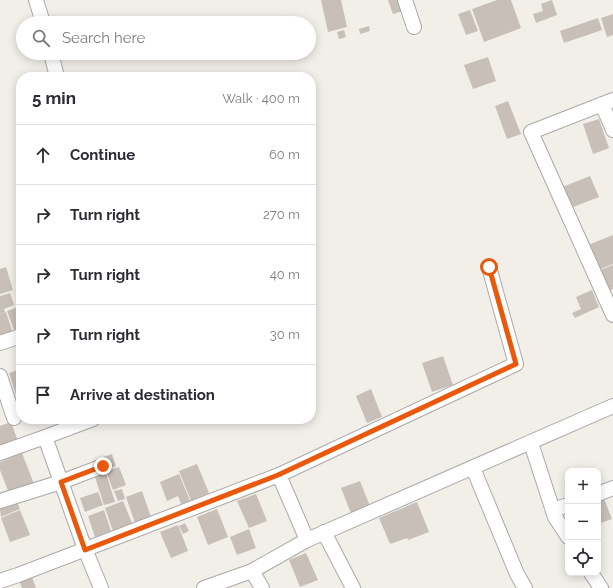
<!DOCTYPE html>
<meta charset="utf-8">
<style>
:root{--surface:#fff;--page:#f2f2f3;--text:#2b2b33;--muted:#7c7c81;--line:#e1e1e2}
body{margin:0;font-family:Raleway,sans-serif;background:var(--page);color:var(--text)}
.controls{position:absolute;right:12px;bottom:12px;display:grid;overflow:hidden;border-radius:8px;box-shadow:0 2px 10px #0003}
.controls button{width:36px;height:36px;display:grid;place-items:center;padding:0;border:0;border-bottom:1px solid var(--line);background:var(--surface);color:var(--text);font:20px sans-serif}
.stop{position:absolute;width:12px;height:12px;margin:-9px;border:3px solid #ea580c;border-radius:50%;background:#fff}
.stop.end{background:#ea580c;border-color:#fff;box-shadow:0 1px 4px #0008}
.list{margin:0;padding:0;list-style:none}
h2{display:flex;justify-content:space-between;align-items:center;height:52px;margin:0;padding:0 16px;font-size:17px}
h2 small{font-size:13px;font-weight:400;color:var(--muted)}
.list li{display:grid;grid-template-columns:26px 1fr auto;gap:12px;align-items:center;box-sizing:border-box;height:60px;padding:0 16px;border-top:1px solid var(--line)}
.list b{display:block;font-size:15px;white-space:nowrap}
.list em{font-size:13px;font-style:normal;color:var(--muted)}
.icon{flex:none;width:22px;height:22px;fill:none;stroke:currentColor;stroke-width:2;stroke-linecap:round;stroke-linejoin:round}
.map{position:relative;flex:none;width:613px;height:588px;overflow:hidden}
.search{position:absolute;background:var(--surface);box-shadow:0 2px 10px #0003;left:16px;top:16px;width:300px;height:44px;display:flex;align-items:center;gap:10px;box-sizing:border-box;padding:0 14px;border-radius:22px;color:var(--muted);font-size:15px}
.panel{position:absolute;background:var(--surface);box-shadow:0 2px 10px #0003;left:16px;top:72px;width:300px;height:352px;border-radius:16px}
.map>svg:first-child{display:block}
</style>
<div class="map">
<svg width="613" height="588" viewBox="0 0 613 588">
<rect width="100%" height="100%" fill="#f2efe9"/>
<g fill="#c7bfb8">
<polygon points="321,0 341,0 347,27 328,32"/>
<polygon points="388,0 399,0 403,11 393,14"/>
<polygon points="497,0 511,0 521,28 484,42 472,9"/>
<polygon points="552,0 557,15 536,23 533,14 543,11 541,4"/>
<polygon points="470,10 478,31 466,35 458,14"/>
<polygon points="613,14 613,35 607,37 601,18"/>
<polygon points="598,18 602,30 564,43 560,31"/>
<polygon points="369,26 370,31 360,34 359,29"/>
<polygon points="344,30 346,37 339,39 337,32"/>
<polygon points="488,57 496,81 473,89 464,65"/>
<polygon points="508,101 521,134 507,139 495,106"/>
<polygon points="599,119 609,148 593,154 583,124"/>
<polygon points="590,176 599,197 568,209 560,188"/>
<polygon points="613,235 613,264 598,270 588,245"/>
<polygon points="613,265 613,289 608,291 600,270"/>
<polygon points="6,267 13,290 0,294 0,269"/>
<polygon points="592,290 599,307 575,318 572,313 581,309 576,297"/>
<polygon points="10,293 14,305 4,309 5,312 0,314 0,296"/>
<polygon points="21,306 21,327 14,330 7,311"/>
<polygon points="6,312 13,334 0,338 0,314"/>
<polygon points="443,356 453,385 432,392 422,363"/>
<polygon points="21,369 21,400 18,401 9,373"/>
<polygon points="371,389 382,417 367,423 356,396"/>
<polygon points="56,419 85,419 58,428"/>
<polygon points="11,422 19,444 0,446 0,426"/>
<polygon points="22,453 34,484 9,493 0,470 0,462"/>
<polygon points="112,454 116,466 107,469 103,457"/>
<polygon points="197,464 209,493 191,501 179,471"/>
<polygon points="119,467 126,485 113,490 106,471"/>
<polygon points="106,473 115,502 104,505 95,477"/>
<polygon points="179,474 190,501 181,504 178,496 167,501 160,482"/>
<polygon points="360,481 371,509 352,516 341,488"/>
<polygon points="122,489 125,499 118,501 114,491"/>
<polygon points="142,491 151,517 135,523 126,497"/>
<polygon points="98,492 103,505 85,512 80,498"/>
<polygon points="256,494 267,521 249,528 237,501"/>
<polygon points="603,496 612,519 598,524 598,498"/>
<polygon points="123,501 132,523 113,531 105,508"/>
<polygon points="17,502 20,509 1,517 0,509"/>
<polygon points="417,502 429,532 408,540 407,538 390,544 379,518"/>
<polygon points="217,509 228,537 208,545 197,517"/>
<polygon points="20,510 30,535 10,542 1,518"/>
<polygon points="104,510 111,531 95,537 88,516"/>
<polygon points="185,523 189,531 183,534 179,526"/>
<polygon points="178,525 188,551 171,558 160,532"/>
<polygon points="249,529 256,548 237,555 230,537"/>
<polygon points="306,553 318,580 300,587 289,560"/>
<polygon points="31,574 36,588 22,588 18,578"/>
</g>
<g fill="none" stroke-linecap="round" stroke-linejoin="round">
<defs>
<g id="street">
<polyline points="36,0 43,23"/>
<polyline points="405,0 414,27"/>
<polyline points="51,53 57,77"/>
<polyline points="613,100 531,132 613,315"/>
<polyline points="602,104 613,130"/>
<polyline points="0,343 21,336"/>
<polyline points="0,376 14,418"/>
<polyline points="93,419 45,437 85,549 101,588"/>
<polyline points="531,443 555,517 568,537"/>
<polyline points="0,453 45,437"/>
<polyline points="473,468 517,574 525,588"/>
<polyline points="279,475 516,364 489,267"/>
<polyline points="598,494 613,488"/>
<polyline points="0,501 61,482 103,466"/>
<polyline points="553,510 568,505"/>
<polyline points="324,532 353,588"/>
<polyline points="252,571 262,588"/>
<polyline points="591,573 601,588"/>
<polyline points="0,581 18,575 279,475 307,540"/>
<polyline points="204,588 252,571 307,540 613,406"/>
</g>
</defs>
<use href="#street" stroke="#a9a9a9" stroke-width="16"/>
<use href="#street" stroke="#fff" stroke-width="14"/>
</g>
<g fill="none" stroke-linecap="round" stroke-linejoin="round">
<polyline stroke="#ea580c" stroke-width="5" points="103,466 61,482 85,550 278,475 516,364 489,267"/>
</g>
</svg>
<div class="controls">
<button>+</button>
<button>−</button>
<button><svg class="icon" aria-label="locate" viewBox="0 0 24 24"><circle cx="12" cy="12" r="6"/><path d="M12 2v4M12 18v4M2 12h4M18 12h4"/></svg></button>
</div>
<div class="stop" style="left:489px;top:267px"></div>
<div class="stop end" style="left:103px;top:466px"></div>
<div class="search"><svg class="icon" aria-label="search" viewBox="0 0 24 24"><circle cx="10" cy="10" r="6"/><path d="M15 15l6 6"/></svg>Search here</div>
<section class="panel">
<h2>5 min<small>Walk · 400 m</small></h2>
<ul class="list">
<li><svg class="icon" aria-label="ahead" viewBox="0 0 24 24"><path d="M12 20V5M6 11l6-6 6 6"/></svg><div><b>Continue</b></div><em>60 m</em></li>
<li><svg class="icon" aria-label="right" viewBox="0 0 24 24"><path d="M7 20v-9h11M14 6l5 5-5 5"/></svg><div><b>Turn right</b></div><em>270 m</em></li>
<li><svg class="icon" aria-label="right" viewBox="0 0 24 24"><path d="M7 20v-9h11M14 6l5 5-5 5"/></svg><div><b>Turn right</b></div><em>40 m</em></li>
<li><svg class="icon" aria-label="right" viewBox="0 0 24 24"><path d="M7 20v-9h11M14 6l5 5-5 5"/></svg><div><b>Turn right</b></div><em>30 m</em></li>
<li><svg class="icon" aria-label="arrive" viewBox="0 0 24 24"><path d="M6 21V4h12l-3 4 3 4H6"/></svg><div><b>Arrive at destination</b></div></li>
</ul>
</section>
</div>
